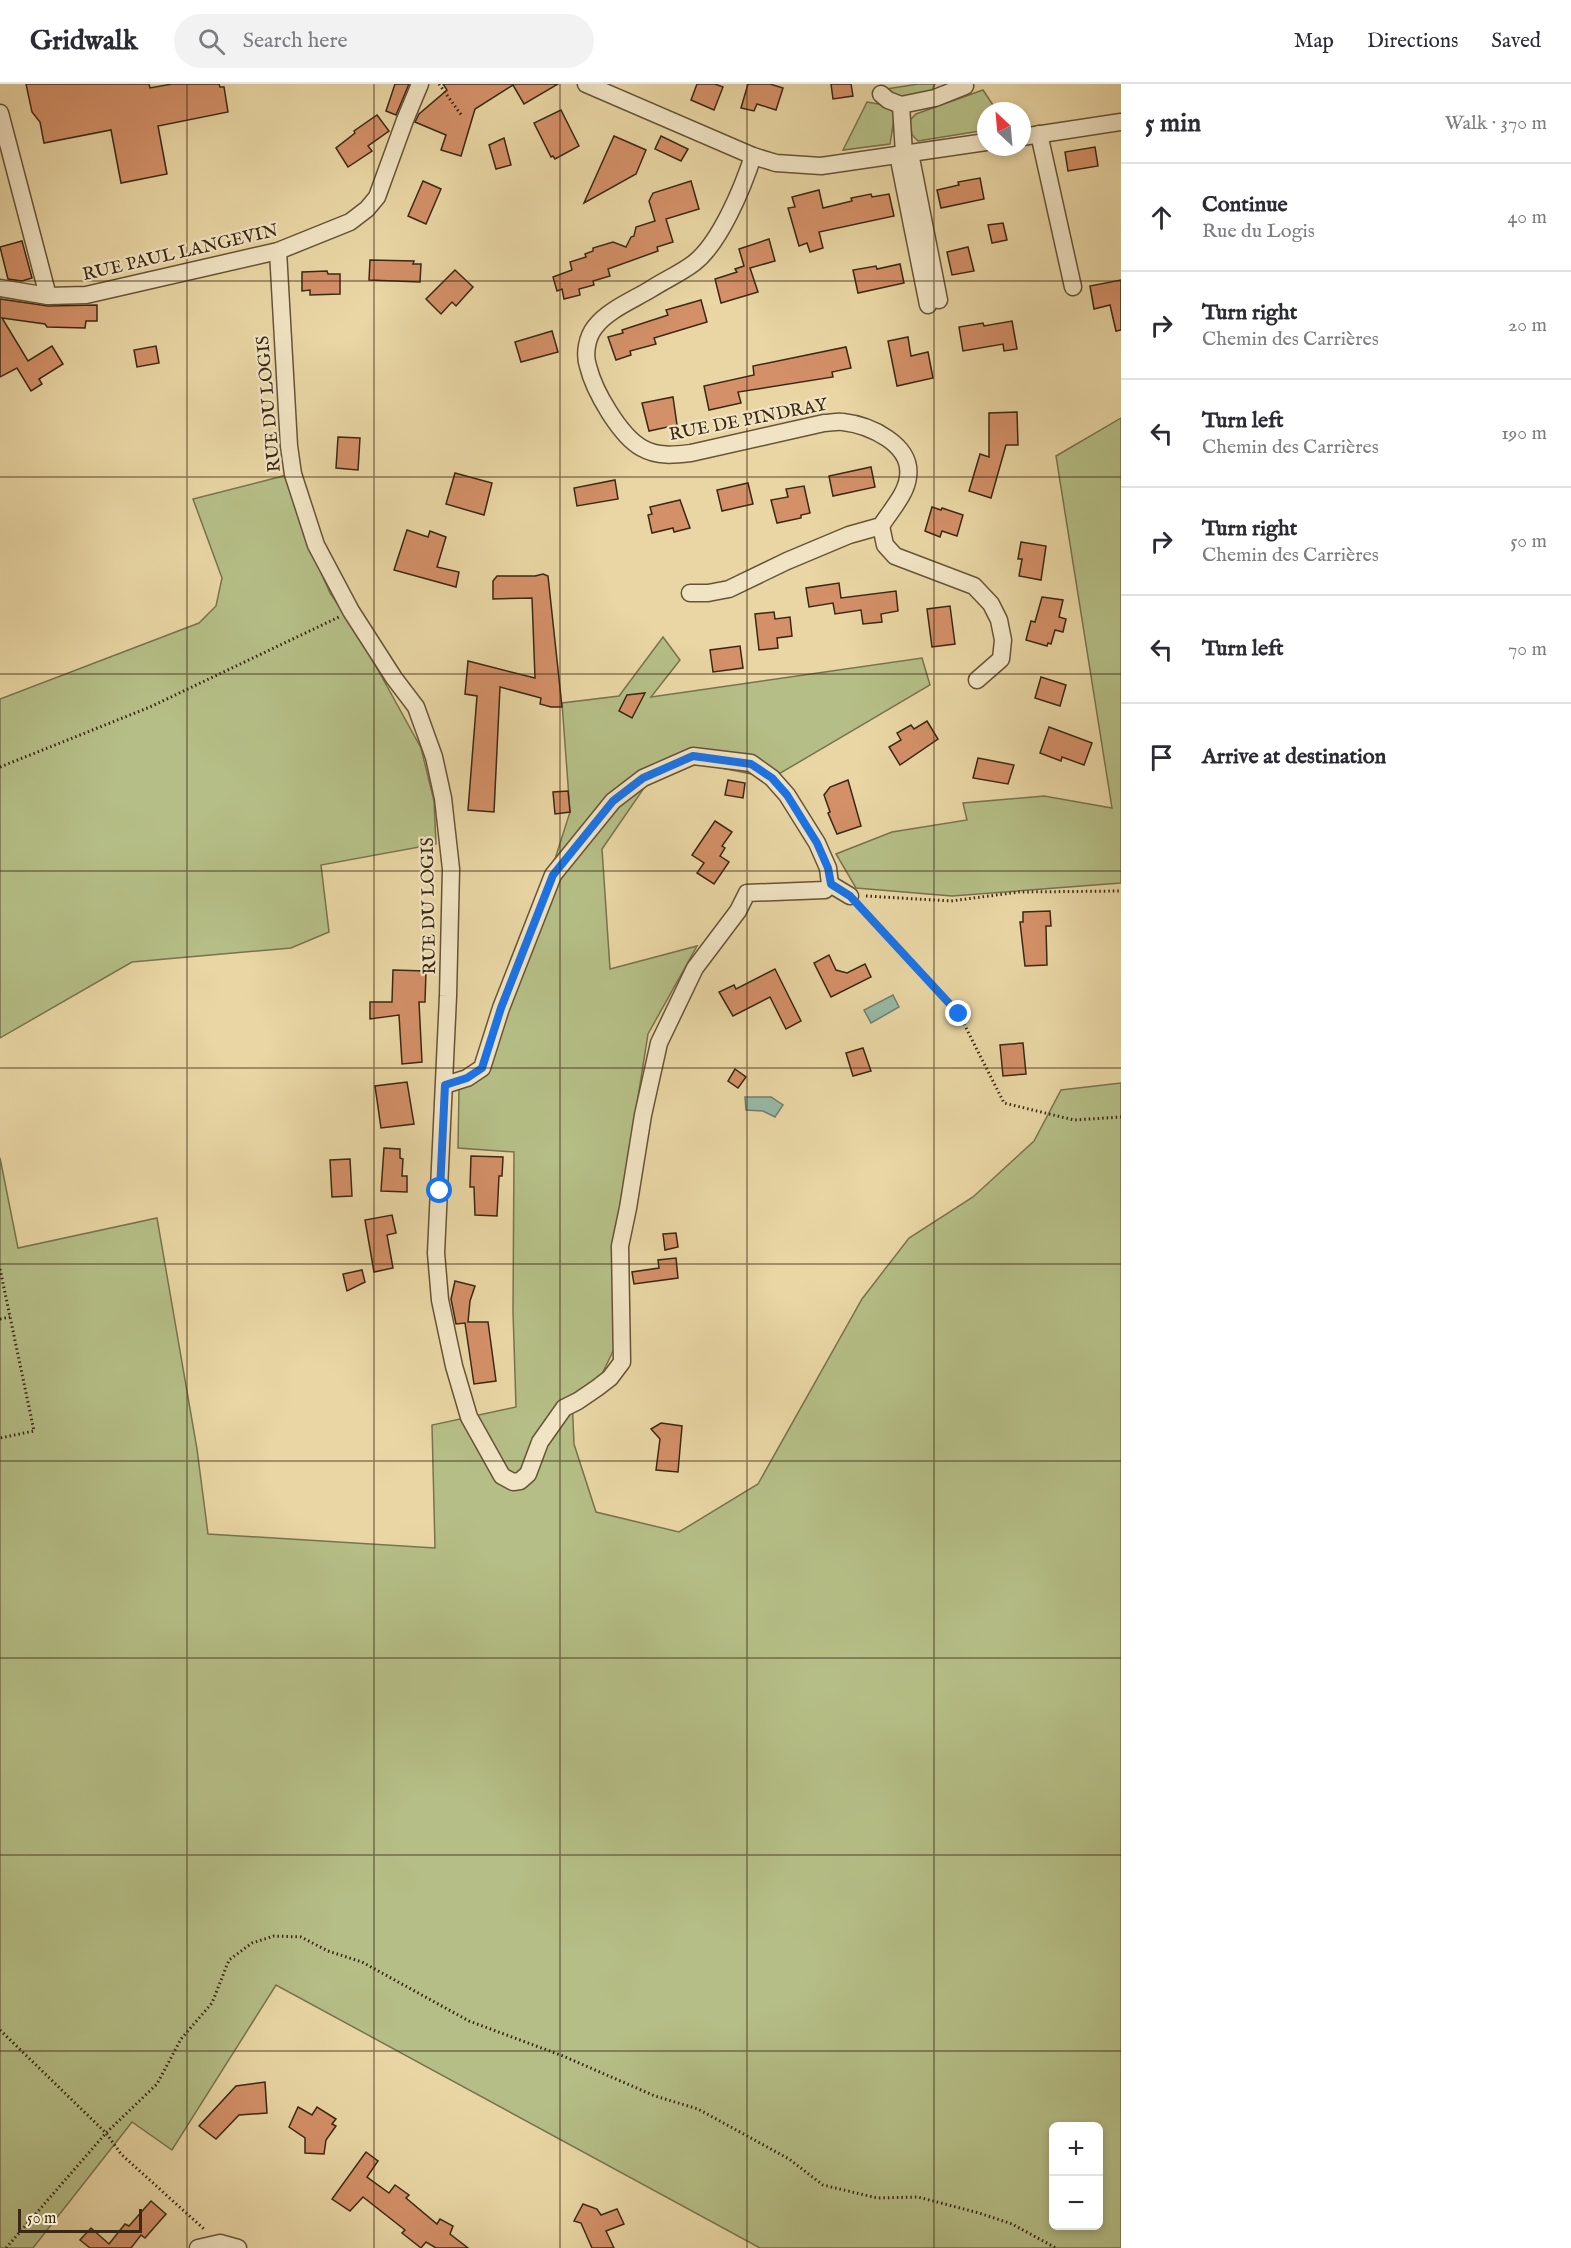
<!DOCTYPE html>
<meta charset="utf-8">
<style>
:root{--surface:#fff;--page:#f2f2f3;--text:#2b2b33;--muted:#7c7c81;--line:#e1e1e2}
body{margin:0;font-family:"IM FELL English",serif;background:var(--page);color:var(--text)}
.controls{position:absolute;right:18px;bottom:18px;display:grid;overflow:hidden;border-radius:9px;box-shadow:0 3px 9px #0003}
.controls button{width:54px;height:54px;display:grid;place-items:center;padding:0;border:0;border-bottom:2px solid var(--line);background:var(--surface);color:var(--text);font:30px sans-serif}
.compass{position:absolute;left:977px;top:18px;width:54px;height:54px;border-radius:50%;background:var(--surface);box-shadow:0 3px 9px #0003;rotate:334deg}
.scale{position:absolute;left:18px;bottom:15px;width:124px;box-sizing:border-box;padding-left:6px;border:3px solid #3a2812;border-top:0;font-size:16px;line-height:21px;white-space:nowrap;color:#3a2812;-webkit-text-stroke:4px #f1e4c4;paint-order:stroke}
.stop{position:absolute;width:18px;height:18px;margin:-14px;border:4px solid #1a73e8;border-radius:50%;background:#fff}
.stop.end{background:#1a73e8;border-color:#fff;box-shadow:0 2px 6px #0008}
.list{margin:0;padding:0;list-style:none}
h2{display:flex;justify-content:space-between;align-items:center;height:78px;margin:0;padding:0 24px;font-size:26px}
h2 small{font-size:20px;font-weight:400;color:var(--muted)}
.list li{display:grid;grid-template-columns:39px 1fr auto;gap:18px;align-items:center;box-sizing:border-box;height:108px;padding:0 24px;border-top:2px solid var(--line)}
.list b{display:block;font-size:22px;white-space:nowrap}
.list p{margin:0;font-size:20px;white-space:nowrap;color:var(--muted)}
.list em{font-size:20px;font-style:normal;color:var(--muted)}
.icon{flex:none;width:33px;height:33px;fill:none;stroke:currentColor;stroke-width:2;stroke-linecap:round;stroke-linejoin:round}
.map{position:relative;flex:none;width:1121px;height:2164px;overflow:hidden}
header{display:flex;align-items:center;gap:36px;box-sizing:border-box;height:84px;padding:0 30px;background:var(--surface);border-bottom:2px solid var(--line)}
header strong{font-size:28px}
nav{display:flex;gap:33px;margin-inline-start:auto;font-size:21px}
.search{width:420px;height:54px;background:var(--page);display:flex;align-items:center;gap:15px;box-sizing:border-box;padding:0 21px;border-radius:33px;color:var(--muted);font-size:22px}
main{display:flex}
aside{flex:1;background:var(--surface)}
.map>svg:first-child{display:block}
</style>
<header>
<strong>Gridwalk</strong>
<div class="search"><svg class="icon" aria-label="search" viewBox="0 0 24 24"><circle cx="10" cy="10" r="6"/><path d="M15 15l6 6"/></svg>Search here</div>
<nav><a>Map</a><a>Directions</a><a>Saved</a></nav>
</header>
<main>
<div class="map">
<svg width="1121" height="2164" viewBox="0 0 1121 2164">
<rect width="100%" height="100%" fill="#e9d6a4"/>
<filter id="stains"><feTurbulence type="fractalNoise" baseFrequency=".00333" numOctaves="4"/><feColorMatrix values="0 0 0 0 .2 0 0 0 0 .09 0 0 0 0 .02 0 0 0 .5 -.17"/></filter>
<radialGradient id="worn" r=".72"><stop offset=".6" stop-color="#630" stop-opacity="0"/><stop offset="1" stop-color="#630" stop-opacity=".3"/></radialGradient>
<g fill="#b5be86" stroke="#78734c" stroke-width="1.5" fill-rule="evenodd">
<polygon points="918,0 935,0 932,6 912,14 897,16 886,5"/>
<polygon points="983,6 997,27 986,27 986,46 918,57 912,51 910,36 916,30"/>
<polygon points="867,18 884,21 892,26 894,35 890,60 843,66"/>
<polygon points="1121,334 1121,799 952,812 856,804 836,770 892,748 967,736 963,719 1044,712 1112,724 1056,372"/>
<polygon points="287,391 304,450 330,509 362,557 421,664 434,717 436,760 321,781 329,848 291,864 132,878 0,954 0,615 199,539 216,522 222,494 193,415"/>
<path d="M663 553 680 576 651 613 922 574 930 601 772 694 696 679 646 701 602 765 610 885 697 862 648 950 614 1165 615 1263 602 1290 572 1313 574 1360 596 1428 679 1448 758 1400 862 1215 909 1154 973 1113 1034 1057 1061 1006 1121 999V2164H760L276 1901 172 2066 132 2038 33 2164H0V1074L18 1164 157 1134 197 1365 208 1450 435 1464 432 1341 516 1323 513 1228 514 1068 458 1064 459 1005 487 988 570 728 562 619 619 612ZM1054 2042H1098V2142H1054Z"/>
</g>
<g fill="#97b9a7" stroke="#727f6b" stroke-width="1.5">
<polygon points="893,911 899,923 871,939 864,926"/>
<polygon points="745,1013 771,1013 783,1021 775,1033 763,1027 746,1026"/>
</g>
<g fill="#d49068" stroke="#3a2812" stroke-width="1.5">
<polygon points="26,0 149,0 150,4 172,0 219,0 220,3 224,3 228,28 158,42 167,90 121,99 111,46 44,59 40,38 32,28"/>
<polygon points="395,0 409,0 396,31 386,27"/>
<polygon points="443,0 558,0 524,20 513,1 475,25 461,72 441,66 446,51 415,38 419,30 447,6"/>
<polygon points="697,0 715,0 723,3 714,26 691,16"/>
<polygon points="748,0 770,0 783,4 776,26 757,20 754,27 741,24"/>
<polygon points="831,0 851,0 853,12 833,15"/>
<polygon points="561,26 579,62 555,75 553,72 551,73 534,39"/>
<polygon points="377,31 389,47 368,62 372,67 348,83 336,64 355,49 354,47"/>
<polygon points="614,52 646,66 636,90 584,119"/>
<polygon points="661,52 688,65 681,77 655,65"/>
<polygon points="504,54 511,81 496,85 489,61"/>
<polygon points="1095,63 1098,82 1068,87 1065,68"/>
<polygon points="980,94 984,115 941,124 937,106 959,101 958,98"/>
<polygon points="423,97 441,105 426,140 408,132"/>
<polygon points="691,97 699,125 666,135 673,158 657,163 658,167 608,185 610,192 593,197 594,201 579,205 580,211 564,215 562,205 557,207 553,193 572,186 570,178 586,173 585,170 593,167 593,164 613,158 626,163 631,153 634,152 636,143 655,137 649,117 653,109"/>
<polygon points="819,106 823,124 852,117 851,114 871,110 872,113 889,110 894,132 819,148 823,164 810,168 807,159 799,162 788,124 795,123 792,113"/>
<polygon points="1003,139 1007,156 992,159 988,141"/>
<polygon points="769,155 775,177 750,184 758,208 721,219 715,195 737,188 735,185 744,182 739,165"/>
<polygon points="22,157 32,194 22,197 8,195 0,163"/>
<polygon points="968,163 974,187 952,191 947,168"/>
<polygon points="370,176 414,177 413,180 421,180 420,198 369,196"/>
<polygon points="900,180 904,199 858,209 853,186 876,182 877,185"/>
<polygon points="455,186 473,203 456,222 452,218 441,230 426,215"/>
<polygon points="327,187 328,190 340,190 340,210 310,211 310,206 302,207 302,188"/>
<polygon points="1121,196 1121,246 1116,247 1110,221 1094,225 1090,202"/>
<polygon points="0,215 48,222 97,221 97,237 86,237 85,244 47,243 45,240 2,234 28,277 52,262 63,280 39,295 42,300 31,307 17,284 0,293"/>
<polygon points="701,216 707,238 654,254 656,260 630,267 631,271 616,276 608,253 623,249 622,246 668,231 666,226"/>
<polygon points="1012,237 1017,265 1004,267 1003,260 963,267 959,243 983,239 984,242"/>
<polygon points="552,247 558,268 521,278 515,258"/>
<polygon points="908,253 911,272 928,268 933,294 897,302 888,257"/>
<polygon points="156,262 159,279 137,283 134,266"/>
<polygon points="846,263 851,284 832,288 833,293 738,308 741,319 709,326 704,302 754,291 753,282"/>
<polygon points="673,313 677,341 649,347 642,319"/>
<polygon points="1017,328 1018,361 1006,361 991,414 969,407 980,370 989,373 989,329"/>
<polygon points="338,353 360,354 358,386 336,384"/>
<polygon points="871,383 875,403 833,412 829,392"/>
<polygon points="455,389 492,399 484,431 446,420"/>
<polygon points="615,396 618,415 577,422 574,404"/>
<polygon points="748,399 753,420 722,427 717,406"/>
<polygon points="804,402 810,429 801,431 801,434 777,439 771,416 788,413 786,405"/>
<polygon points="680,416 690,444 674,448 673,444 652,449 648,431 652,430 650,423"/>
<polygon points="932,423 941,426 942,424 963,431 957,452 942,447 940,453 925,447"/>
<polygon points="407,446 428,453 430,447 446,453 437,483 459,488 456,503 394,486"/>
<polygon points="1021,458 1046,462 1041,496 1019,492 1022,475 1018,475"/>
<polygon points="543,490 548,492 562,623 551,623 540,620 541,614 500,603 494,728 468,726 477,612 465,610 468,577 535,594 532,514 493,515 493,497 497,492 535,492"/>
<polygon points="839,499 841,514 896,507 898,527 881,530 882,538 863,540 861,526 835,530 833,519 809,523 806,504"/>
<polygon points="1042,513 1063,516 1059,533 1066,535 1063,548 1055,546 1051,560 1048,559 1047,562 1026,556 1031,537 1035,538"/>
<polygon points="950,522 955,560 932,563 927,525"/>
<polygon points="774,528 775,535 790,533 792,552 777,554 778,564 759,566 755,530"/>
<polygon points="740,562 743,584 713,588 710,566"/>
<polygon points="1041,593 1066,601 1060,622 1035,614"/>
<polygon points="645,609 632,634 619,627 627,611"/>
<polygon points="927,637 938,655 900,681 889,663 901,656 897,649 911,641 914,645"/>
<polygon points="1049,643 1092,659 1084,681 1062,673 1061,677 1040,669"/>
<polygon points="978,674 1014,681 1008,700 973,694"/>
<polygon points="728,696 745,699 743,714 725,711"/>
<polygon points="848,696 861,742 837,750 828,729 830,728 824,711 830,703"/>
<polygon points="568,707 570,728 555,730 553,708"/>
<polygon points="715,737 732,748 722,762 725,764 720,772 729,778 714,800 697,789 704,779 692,771"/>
<polygon points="1050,827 1051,842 1046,842 1047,881 1025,882 1020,838 1023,838 1023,828"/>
<polygon points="829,871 836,886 847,889 865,880 871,893 831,913 814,879"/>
<polygon points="775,885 801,937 786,945 770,913 733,932 719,908 734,901 736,905"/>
<polygon points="393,886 426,887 425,918 419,918 422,978 402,980 399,931 370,935 370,918 392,918"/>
<polygon points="1023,959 1026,990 1003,992 1000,961"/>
<polygon points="863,964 871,987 853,992 846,969"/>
<polygon points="735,985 746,993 738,1004 728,997"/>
<polygon points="407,998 414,1040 381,1044 375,1002"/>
<polygon points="384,1064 400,1065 400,1074 403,1075 402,1092 407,1092 407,1108 381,1107"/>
<polygon points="471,1072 503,1073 502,1092 499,1092 497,1132 475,1131 474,1103 470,1103"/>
<polygon points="350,1075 352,1112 332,1113 330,1076"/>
<polygon points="392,1131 396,1149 387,1151 393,1184 374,1188 365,1136"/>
<polygon points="676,1149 678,1163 665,1166 663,1150"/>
<polygon points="676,1174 678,1194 634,1200 632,1188 659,1184 658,1176"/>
<polygon points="362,1186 365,1198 347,1207 343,1190"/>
<polygon points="455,1197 475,1202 470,1217 468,1238 488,1238 496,1297 474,1300 465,1239 456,1240 451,1215"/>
<polygon points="661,1339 682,1342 678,1388 656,1386 660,1355 651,1345"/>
<polygon points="265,1998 267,2029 239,2031 216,2055 199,2042 236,2002"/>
<polygon points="298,2023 312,2031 317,2023 336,2035 332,2040 336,2042 326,2056 324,2070 305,2069 305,2054 289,2043"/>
<polygon points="366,2068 378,2077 367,2093 389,2109 395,2101 409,2111 406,2114 437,2140 440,2135 453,2142 450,2150 468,2164 436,2164 426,2158 421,2164 402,2149 405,2146 363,2113 350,2127 332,2115"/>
<polygon points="151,2117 166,2130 145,2154 141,2151 131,2164 90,2164 80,2156 91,2144 109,2160 125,2140 129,2142"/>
<polygon points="583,2120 597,2125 601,2131 617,2125 624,2140 606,2147 614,2164 592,2164 581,2139 574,2137"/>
</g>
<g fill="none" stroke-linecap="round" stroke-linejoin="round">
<defs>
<g id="minor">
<polyline points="586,0 753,72 776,79 821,82 986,58"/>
<polyline points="881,10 888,16 901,21"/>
<polyline points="0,29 48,212"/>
<polyline points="1039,50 1073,203"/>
<polyline points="1022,53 1121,38"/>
<polyline points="910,69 939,216"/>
<polyline points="904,70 901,21 935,14 965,2"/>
<polyline points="898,71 928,221"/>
<polyline points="278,167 289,362 293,390 316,461 351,527 394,594 416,623 434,673 443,714 451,785 448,912 436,1169 440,1216 454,1282 469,1333 502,1392 513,1398 520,1397 528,1390 540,1358 564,1324 578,1317 597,1304 610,1294 622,1278 620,1162 628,1124 643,1031 659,959 695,884 738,827 747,809 825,806 830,800 828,784 817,759 787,711 772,694 751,679 693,672 643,694 613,717 553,791 501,924 482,984 467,994 445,1001"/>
<polyline points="0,204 48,212 86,211 278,167 350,138 367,125 377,113 405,36 420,0"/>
<polyline points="881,442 885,461 895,472 974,502 991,520 999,536 1003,556 1001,575 977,596"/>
<path d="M690 509H708L729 505 787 477 849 451 881 442C890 427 906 411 908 393 913 360 869 341 843 338 837 337 830 339 824 339L691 369C674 371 658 373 642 364 620 352 594 307 588 282 584 270 587 253 595 243 608 226 633 216 651 205 665 196 681 189 694 179 720 159 743 103 753 72"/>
<polyline points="830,800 850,812"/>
<polyline points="198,2164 220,2159 238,2164"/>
</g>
</defs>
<use href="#minor" stroke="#665436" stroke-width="19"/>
<g stroke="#3a2812" stroke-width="3" stroke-dasharray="1.5 3" stroke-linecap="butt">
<polyline points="439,0 462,32"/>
<polyline points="0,683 150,623 339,533"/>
<polyline points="866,812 951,817 1019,808 1121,807"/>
<polyline points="860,822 959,930 1004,1019 1074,1036 1121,1033"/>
<polyline points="0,1185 34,1347 0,1354"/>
<polyline points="0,1235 10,1233"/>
<polyline points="0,1946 106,2049 121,2070 205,2146"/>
<polyline points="6,2164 106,2049 157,2000 181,1955 212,1919 229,1876 252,1859 274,1852 301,1853 328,1867 362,1878 469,1937 563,1972 655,2012 698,2025 789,2075 823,2101 877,2114 918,2113 979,2129 1012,2140 1056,2164"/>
</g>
<use href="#minor" stroke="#f1e4c4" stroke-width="16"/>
</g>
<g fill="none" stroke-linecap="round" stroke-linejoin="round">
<polyline stroke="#1a73e8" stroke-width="8" points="440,1107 445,1001 467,994 482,984 501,924 553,791 613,717 643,694 693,672 751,680 772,694 787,711 817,759 828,784 831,800 850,812 959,930"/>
</g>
<path fill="none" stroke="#3a2812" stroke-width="1.5" stroke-opacity="0.55" d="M187 0V2164M374 0V2164M560 0V2164M747 0V2164M934 0V2164M0 197H1121M0 393H1121M0 590H1121M0 787H1121M0 984H1121M0 1180H1121M0 1377H1121M0 1574H1121M0 1771H1121M0 1967H1121"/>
<g text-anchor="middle" stroke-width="4.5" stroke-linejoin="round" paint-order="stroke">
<g font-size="18" fill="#3a2812" stroke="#f1e4c4">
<text transform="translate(180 168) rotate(-13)" y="6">RUE PAUL LANGEVIN</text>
<text transform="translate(268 320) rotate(-95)" y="6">RUE DU LOGIS</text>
<text transform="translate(748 335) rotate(-11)" y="6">RUE DE PINDRAY</text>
<text transform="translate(428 822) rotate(-91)" y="6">RUE DU LOGIS</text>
</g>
</g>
<rect width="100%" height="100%" filter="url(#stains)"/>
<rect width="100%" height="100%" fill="url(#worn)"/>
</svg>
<div class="controls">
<button>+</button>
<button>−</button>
</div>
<svg class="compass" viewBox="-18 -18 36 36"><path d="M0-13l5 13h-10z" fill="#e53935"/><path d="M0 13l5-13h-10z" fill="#7c7c81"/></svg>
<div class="scale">50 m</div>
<div class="stop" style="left:440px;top:1107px"></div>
<div class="stop end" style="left:959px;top:930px"></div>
</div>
<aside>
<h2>5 min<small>Walk · 370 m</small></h2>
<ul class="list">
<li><svg class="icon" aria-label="ahead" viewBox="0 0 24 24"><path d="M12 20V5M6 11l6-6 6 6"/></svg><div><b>Continue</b><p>Rue du Logis</p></div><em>40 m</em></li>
<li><svg class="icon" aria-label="right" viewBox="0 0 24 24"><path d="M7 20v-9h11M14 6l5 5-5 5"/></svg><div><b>Turn right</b><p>Chemin des Carrières</p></div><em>20 m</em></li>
<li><svg class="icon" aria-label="left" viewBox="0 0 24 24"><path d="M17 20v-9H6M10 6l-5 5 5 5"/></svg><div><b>Turn left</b><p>Chemin des Carrières</p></div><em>190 m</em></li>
<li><svg class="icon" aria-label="right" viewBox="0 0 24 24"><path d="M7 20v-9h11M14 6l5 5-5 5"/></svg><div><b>Turn right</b><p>Chemin des Carrières</p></div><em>50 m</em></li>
<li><svg class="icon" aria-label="left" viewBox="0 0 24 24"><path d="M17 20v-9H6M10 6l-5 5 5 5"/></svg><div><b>Turn left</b></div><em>70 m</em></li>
<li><svg class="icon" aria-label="arrive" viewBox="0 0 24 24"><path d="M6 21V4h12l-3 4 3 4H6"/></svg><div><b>Arrive at destination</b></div></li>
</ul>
</aside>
</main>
